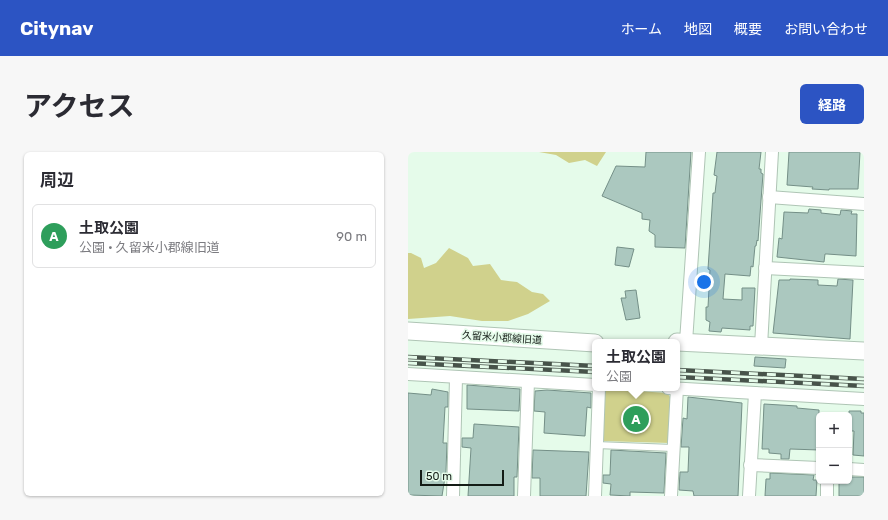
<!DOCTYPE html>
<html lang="ja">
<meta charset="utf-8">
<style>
:root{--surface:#fff;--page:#f7f7f7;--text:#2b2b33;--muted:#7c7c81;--line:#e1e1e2;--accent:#2c54c3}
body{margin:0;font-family:Rubik,"Noto Sans JP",sans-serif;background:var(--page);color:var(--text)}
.controls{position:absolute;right:12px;bottom:12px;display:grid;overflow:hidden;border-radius:6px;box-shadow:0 1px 3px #0004}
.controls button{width:36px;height:36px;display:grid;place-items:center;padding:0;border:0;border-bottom:1px solid var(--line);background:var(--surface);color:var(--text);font:20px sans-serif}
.scale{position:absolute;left:12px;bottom:10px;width:84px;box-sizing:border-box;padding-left:4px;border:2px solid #141c16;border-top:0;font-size:11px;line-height:14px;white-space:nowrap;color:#141c16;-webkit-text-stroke:3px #e5fbea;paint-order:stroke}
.you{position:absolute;left:296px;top:130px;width:14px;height:14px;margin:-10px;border:3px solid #fff;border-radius:50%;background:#1a73e8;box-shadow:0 0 0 6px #1a73e833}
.badge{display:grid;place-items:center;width:26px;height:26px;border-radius:50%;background:var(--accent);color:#fff;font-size:13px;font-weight:700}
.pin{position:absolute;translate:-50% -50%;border:2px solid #fff;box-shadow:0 1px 4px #0006}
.popup{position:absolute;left:184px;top:187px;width:88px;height:52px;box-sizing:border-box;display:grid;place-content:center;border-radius:6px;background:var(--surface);filter:drop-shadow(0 1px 3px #0005);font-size:13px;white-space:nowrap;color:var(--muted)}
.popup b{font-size:15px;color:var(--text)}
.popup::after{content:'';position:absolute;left:50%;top:100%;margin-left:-8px;border:8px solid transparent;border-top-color:var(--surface)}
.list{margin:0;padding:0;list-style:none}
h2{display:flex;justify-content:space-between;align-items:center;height:52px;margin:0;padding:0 16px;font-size:17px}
h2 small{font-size:13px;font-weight:400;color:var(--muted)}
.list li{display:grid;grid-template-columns:26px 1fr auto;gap:12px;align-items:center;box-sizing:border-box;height:64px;margin:0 8px 8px;padding:0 8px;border:1px solid var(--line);border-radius:6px}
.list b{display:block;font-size:15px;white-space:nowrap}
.list p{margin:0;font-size:13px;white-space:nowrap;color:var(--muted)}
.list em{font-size:13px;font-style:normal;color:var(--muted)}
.map{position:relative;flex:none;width:456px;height:344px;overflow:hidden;border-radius:6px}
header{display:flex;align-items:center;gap:24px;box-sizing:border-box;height:56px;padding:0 20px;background:var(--accent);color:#fff}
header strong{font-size:19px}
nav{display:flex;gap:22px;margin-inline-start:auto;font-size:14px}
.intro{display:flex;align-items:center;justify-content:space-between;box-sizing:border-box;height:96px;padding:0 24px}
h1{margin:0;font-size:28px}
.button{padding:10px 18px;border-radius:6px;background:var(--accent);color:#fff;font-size:14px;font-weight:700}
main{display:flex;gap:24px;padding:0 24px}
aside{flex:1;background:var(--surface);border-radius:6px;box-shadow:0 1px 3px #0004}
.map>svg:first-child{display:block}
</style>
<header>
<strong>Citynav</strong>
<nav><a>ホーム</a><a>地図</a><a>概要</a><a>お問い合わせ</a></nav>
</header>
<div class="intro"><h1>アクセス</h1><a class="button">経路</a></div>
<main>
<aside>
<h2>周辺<small></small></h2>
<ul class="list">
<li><span class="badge" style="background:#2e9e5b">A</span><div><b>土取公園</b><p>公園 · 久留米小郡線旧道</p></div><em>90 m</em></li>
</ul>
</aside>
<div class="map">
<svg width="456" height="344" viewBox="0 0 456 344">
<rect width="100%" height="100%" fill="#e5fbea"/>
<g fill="#d0d18c">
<polygon points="131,0 198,0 189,14 177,8 161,11 148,3"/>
<polygon points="41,96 60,106 65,114 82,112 93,128 109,130 124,140 135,142 142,149 120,162 100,169 74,169 42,164 0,167 0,101 3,101 13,106 16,116 28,111"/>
<polygon points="200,237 259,241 263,246 261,291 194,289 195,242"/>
</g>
<g fill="#abc8bf" stroke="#748f87">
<polygon points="238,0 283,0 277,96 247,95 247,83 241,79 242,68 234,67 234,61 194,44 208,14 237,15"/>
<polygon points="309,0 353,0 351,17 353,17 353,21 355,22 350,89 349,88 348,94 347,94 345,115 343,114 342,124 317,122 315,147 334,148 334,136 347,136 345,174 342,174 342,178 314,176 313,180 301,179 302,170 298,168 298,155 300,155 302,118 300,117 305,41 307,41 309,24 306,23"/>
<polygon points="381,0 452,0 450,37 421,37 421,38 404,37 405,35 379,33"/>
<polygon points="401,57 413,58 413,61 432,63 433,58 444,59 443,62 449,62 448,104 419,102 417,102 416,110 369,105 371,86 374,87 376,60 400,61"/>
<polygon points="209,95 226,97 221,115 207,113"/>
<polygon points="382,127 410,128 410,133 429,134 430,127 445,128 442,187 365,181 371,128 382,128"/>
<polygon points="228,138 232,166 218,168 213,146 218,146 217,139"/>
<polygon points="347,205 378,207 377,216 346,214"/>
<polygon points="59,233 112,237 111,259 59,257"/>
<polygon points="24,237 40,240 40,255 37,255 35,291 39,291 38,319 34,344 0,343 0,241 23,243"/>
<polygon points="139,238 183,241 183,256 179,255 177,284 136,281 137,260 126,259 127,239"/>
<polygon points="280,245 334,251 330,344 286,344 285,339 271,338 272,320 280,320 281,295 273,295 275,266 279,267"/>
<polygon points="356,252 389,254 389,256 411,258 411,298 382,297 381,307 373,307 373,302 361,301 361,297 354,297"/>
<polygon points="441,259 453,259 453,261 456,261 456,304 445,303 446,279 442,279 441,276"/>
<polygon points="66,272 111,275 109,325 106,325 106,344 60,344 63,296 54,295 54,286 65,286"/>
<polygon points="125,298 181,300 178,344 132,344 132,326 124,326"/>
<polygon points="203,298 258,301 256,341 222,340 222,344 202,343 203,332 195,331 195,323 202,323"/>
<polygon points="362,321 406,323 405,328 409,328 408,344 357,344 358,327 362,327"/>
<polygon points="441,325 456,325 456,344 431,344 431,329 441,329"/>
</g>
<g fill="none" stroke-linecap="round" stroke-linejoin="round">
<defs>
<polyline id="lane" points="188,293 265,296"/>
<g id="street">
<polyline points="361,45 456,52"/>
<polyline points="357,116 456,121"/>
<polyline points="278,190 291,0"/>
<polyline points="353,194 364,0"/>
<polyline points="0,222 187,233"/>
<polyline points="260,236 456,247"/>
<polyline points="342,313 411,316"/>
<polyline points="441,317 456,318"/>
<polyline points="45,344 48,226"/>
<polyline points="116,344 120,229"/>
<polyline points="187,344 191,236"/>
<polyline points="263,344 269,236"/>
<polyline points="341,344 347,241"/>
<polyline points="419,344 419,329"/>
</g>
<g id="secondary">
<polyline points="0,179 187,191"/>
<polyline points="269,190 456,199"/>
</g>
</defs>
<use href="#lane" stroke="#afc5b5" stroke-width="8"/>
<use href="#street" stroke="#afc5b5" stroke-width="14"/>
<use href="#secondary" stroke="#afc5b5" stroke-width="19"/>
<use href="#lane" stroke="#fff" stroke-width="6"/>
<use href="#street" stroke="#fff" stroke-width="12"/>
<use href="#secondary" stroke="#fff" stroke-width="17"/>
<defs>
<g id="rail">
<polyline points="0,205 187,214"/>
<polyline points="0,211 187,220"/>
<polyline points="269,218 456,227"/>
<polyline points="269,225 456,234"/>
</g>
</defs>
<use href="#rail" stroke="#47534a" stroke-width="4.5"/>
<use href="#rail" stroke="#e5fbea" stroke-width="3" stroke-dasharray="9" stroke-linecap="butt"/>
</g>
<g text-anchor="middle" stroke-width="3.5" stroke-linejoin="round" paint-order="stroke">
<g font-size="10" fill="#141c16" stroke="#e5fbea">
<text transform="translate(94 185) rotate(4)" y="4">久留米小郡線旧道</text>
</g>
</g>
</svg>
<div class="controls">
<button>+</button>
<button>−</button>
</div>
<div class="scale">50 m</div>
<div class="you"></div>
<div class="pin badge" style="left:228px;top:267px;background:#2e9e5b">A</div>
<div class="popup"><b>土取公園</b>公園</div>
</div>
</main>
